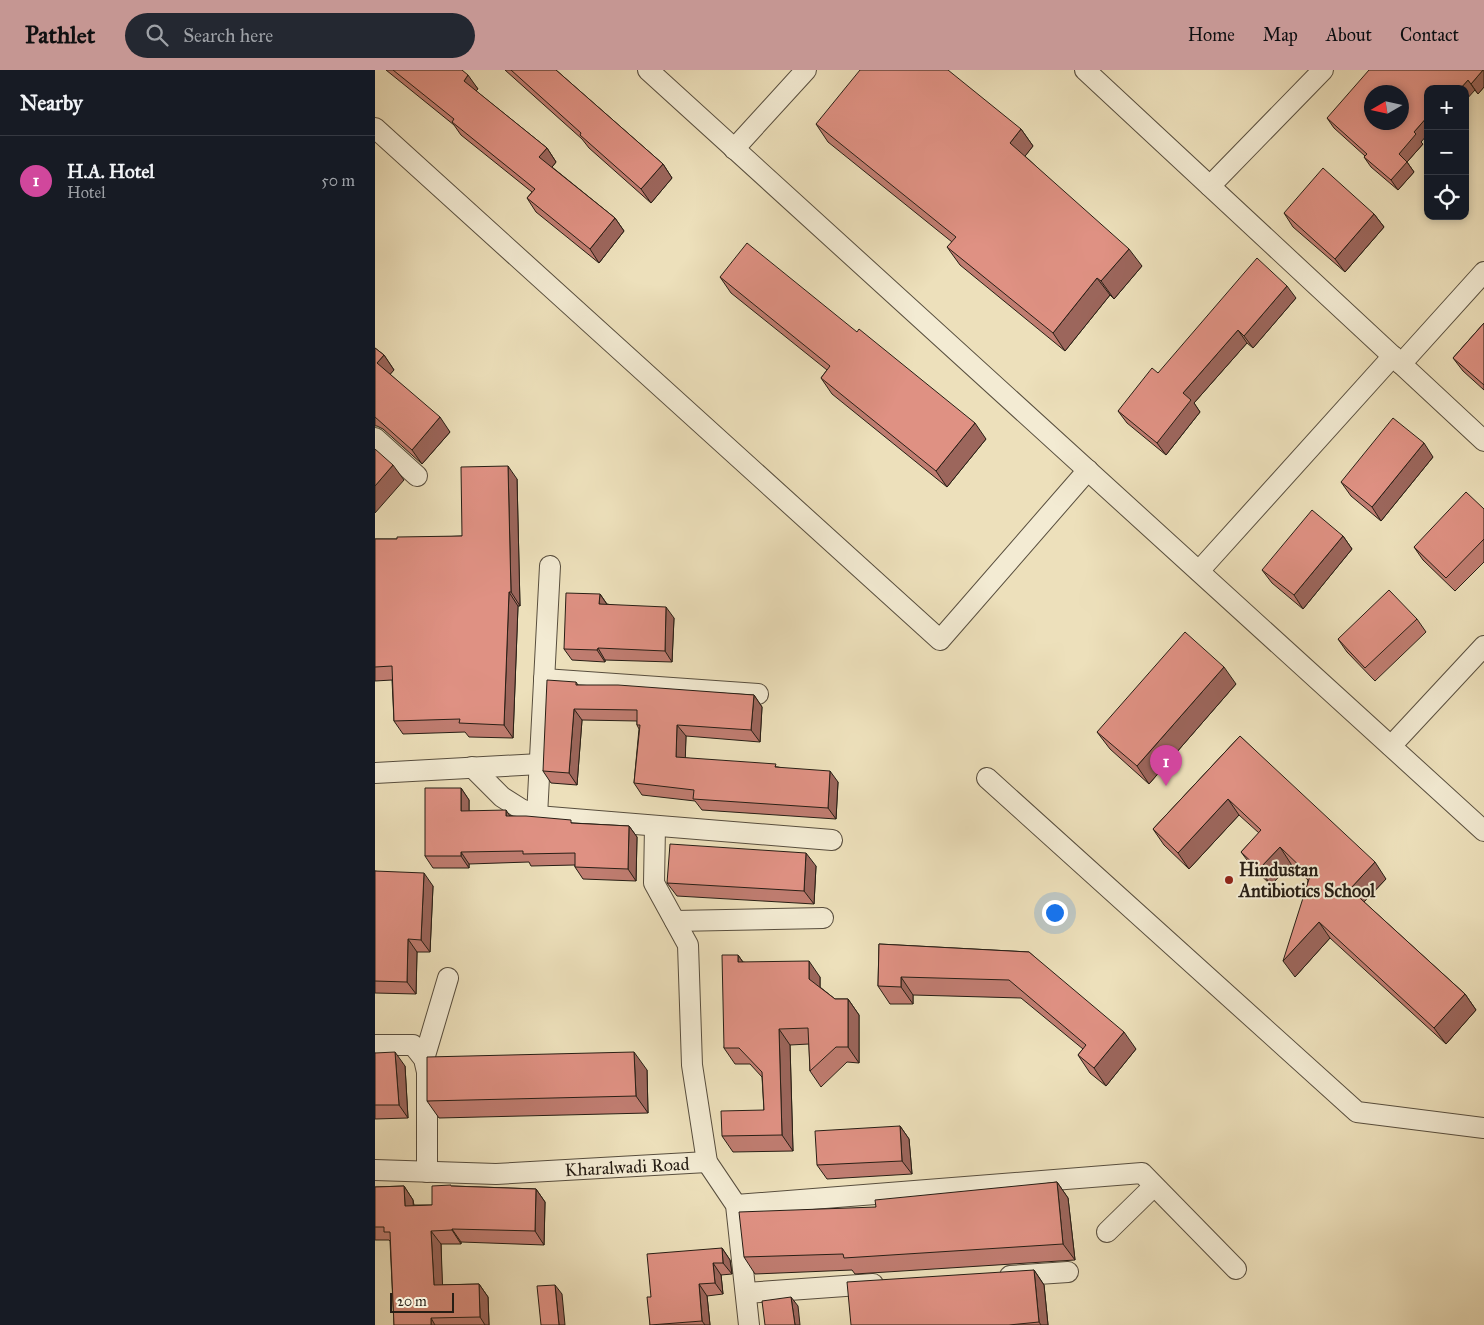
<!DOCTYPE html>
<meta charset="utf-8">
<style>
:root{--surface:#171b24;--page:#242831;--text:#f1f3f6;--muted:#9ea1a6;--line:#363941;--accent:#c59692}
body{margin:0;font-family:"IM FELL Great Primer",serif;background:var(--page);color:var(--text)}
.controls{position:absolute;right:15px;top:15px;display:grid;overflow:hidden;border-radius:10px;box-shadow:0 2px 8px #0003}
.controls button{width:45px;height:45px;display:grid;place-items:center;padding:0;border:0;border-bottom:1px solid var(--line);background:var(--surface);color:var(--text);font:25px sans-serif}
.compass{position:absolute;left:989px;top:15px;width:45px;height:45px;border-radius:50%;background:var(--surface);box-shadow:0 2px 8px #0003;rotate:261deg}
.scale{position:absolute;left:15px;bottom:12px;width:64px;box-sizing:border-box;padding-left:5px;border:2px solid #271e15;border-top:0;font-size:14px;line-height:18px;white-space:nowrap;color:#271e15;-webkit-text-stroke:4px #f3ebd3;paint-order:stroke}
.you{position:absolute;left:679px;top:842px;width:18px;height:18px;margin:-12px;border:4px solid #fff;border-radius:50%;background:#1a73e8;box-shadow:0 0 0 8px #1a73e833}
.badge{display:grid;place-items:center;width:32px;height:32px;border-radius:50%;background:var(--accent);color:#fff;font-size:16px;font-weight:700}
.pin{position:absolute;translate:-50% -41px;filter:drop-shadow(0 1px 2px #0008)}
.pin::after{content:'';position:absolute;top:26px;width:18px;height:15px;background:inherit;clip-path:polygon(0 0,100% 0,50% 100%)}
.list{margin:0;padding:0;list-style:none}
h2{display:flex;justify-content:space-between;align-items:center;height:65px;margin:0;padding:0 20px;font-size:21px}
h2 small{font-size:16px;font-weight:400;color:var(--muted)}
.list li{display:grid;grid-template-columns:32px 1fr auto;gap:15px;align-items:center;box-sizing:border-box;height:90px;padding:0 20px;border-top:1px solid var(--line)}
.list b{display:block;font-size:19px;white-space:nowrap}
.list p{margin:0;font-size:16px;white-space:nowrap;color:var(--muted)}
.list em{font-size:16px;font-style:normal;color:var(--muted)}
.icon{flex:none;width:28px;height:28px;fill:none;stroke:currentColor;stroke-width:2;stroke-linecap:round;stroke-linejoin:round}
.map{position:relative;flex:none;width:1109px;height:1255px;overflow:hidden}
header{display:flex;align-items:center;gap:30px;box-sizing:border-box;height:70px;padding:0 25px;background:var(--accent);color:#111}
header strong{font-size:24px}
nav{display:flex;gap:28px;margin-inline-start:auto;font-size:18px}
.search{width:350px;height:45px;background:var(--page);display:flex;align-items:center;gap:12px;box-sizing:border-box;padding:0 18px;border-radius:28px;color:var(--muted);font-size:19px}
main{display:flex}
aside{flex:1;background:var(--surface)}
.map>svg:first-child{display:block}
</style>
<header>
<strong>Pathlet</strong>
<div class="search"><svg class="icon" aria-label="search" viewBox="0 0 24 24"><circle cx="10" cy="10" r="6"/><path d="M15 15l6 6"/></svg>Search here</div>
<nav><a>Home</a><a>Map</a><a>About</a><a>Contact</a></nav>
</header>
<main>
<aside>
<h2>Nearby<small></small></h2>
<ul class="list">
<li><span class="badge" style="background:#d1479c">1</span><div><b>H.A. Hotel</b><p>Hotel</p></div><em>50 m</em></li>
</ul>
</aside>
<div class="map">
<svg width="1109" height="1255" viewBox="0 0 1109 1255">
<rect width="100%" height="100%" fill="#ede0bb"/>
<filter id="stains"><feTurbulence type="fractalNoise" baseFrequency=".004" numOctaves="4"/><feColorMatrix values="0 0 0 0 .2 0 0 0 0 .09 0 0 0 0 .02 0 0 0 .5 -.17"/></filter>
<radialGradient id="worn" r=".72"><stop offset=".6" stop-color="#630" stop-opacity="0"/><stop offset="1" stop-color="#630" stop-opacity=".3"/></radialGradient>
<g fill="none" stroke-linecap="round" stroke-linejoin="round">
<defs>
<g id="minor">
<polyline points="273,0 1109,761"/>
<polyline points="710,0 1109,371"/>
<polyline points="0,58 565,570 713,400"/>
<polyline points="359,79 431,0"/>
<polyline points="835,116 948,0"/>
<polyline points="1026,294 1109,202"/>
<polyline points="0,368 42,406"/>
<polyline points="824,501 1018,286"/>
<polyline points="169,609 383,624"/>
<polyline points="1016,676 1109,576"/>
<polyline points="97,697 127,727 146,739 162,746 457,770"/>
<polyline points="0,703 165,694"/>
<polyline points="612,708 982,1042 1109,1058"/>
<polyline points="162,746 175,496"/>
<polyline points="280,756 279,813 313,875 317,995 332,1092 361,1135 374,1255"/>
<polyline points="300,851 448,848"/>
<polyline points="0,975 38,975 49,989 52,1002 52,1102"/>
<polyline points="49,989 73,908"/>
<polyline points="0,1100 121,1104 332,1092"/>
<polyline points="361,1135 767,1103 861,1199"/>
<polyline points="732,1162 779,1116"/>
<polyline points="635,1206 693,1202"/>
<polyline points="371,1223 498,1214"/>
</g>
</defs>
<use href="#minor" stroke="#584e3e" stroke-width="22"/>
<use href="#minor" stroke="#f3ebd3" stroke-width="20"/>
</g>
<g fill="#c07d71" stroke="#271e15">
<polygon points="11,0 87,0 103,19 101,21 172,78 181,92 177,97 240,148 249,161 224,193 161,142 152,128 157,122 86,65 79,55"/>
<polygon points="130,0 181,0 288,94 297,108 276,133 214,78 207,69"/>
<polygon points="1109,0 1109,17 1103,24 1100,20 1053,19 1046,72 1048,74 1032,92 1039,102 1023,120 996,97 989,87 990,86 959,58 952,48"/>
<polygon points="441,54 646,59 658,76 650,86 767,196 739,229 735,225 690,281 585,195 572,177 577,172 453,72"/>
<polygon points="909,143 999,144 1009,157 970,202 918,157"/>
<polygon points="345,207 611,369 572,417 457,324 446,308 452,300 356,223"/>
<polygon points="921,228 878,278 872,273 819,333 825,342 791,385 752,353 743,341 783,303"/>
<polygon points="1109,253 1109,320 1088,301 1078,288"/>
<polygon points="0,278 9,285 19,300 15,304 75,362 47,394 8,359 2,356 0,356"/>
<polygon points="1058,387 1006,451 976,426 966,412"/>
<polygon points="142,409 145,536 143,536 138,668 94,667 90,662 28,664 19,651 17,610 0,611 0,469 22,469 87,466"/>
<polygon points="1109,439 1109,492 1080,521 1048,490 1039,477"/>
<polygon points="968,466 977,479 928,539 897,513 887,500"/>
<polygon points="225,524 232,534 299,548 297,592 230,590 230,592 197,590 189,579"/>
<polygon points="1042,549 1051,562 1000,611 972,582 963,569"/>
<polygon points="201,612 203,615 379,625 387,637 385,672 311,666 310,688 403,697 463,712 461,749 327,740 320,731 267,725 259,713 264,659 262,655 262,651 207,650 202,715 176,713 168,701"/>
<polygon points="861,614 774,714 735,679 722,662"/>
<polygon points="865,666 1011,809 989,832 1090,924 1101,940 1071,974 955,868 920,907 933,810 916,794 896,815 878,798 866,782 884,763 864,745 814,799 789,775 778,759"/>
<polygon points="86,718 94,730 94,741 198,753 254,756 262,767 261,811 208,809 200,797 200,795 156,796 154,792 94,794 94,798 58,798 50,786"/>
<polygon points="441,796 439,834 302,826 292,813"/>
<polygon points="0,801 58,816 55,882 42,882 41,924 0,923"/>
<polygon points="504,874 654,882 761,979 731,1016 715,1003 703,985 708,979 646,928 538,925 538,934 515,934 503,916"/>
<polygon points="363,885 368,892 445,907 445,917 460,929 473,929 484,945 484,993 472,992 446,1017 435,1001 434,974 415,975 418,1081 358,1082 347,1066 389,1040 387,1007 375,994 360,994 349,978"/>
<polygon points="0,983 30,996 33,1048 0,1049"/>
<polygon points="272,1000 273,1043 64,1048 52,1031"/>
<polygon points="525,1056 534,1069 537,1104 452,1109 442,1095"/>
<polygon points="682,1112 693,1128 700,1190 480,1204 477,1200 380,1204 369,1187 501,1137"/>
<polygon points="29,1116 38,1130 39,1135 57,1135 77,1116 161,1119 170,1132 169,1175 86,1172 86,1174 66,1174 67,1215 104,1214 113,1227 114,1255 19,1255 15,1171 14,1170 0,1170 0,1117"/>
<polygon points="347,1178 355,1190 357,1204 346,1205 348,1224 332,1226 335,1255 275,1255 276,1227"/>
<polygon points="659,1200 669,1215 673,1255 476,1255"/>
</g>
<g fill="#9c665c" stroke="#271e15">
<polygon points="1108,0 1109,0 1109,17 1103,24 1096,14"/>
<polygon points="93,5 103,19 98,24 89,11"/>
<polygon points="1093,10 1100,20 1090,31 1090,19 1085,19"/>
<polygon points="1053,46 1053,64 1046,72 1048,74 1032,92 1039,102 1023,120 1016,110 1024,84 1039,62"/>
<polygon points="646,59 658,76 647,90 635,73"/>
<polygon points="172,78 181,92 174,101 164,87"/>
<polygon points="288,94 297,108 276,133 266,119"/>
<polygon points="999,144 1009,157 970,202 960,189"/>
<polygon points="240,148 249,161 224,193 215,179"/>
<polygon points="754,179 767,196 739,229 726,211"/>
<polygon points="722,208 735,225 690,281 678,263"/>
<polygon points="912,216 921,228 878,278 869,266"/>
<polygon points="863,260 872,273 819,333 825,342 791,385 782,373 808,323"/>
<polygon points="9,285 19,300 12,308 2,293"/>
<polygon points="65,347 75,362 47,394 37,380"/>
<polygon points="600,353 611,369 572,417 561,401"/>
<polygon points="1049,373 1058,387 1006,451 997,437"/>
<polygon points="18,395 29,410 0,443 0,416"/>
<polygon points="133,396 142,409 145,536 136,522"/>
<polygon points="968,466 977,479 928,539 919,525"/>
<polygon points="134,522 143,536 138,668 129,655"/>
<polygon points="225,524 233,536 224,534"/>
<polygon points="291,537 299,548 297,592 290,581"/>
<polygon points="223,578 230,590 230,592 222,580"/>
<polygon points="849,597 861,614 774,714 762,696"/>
<polygon points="379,625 387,637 385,672 376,660"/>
<polygon points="199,639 207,650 202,715 194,703"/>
<polygon points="302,655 311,666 310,699 301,687"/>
<polygon points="455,701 463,712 461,749 453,738"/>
<polygon points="86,718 94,730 94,753 86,741"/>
<polygon points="853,729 864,745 814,799 803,783"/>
<polygon points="131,740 139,752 131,746"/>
<polygon points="254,756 262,767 261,811 253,799"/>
<polygon points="905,777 916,794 896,815 884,799"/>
<polygon points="86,782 94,794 94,798 86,786"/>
<polygon points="431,783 441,796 439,834 429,821"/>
<polygon points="1000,792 1011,809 986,835 975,819"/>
<polygon points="49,803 58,816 55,882 46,870"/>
<polygon points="944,852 955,868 920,907 908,891"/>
<polygon points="33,869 42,882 41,924 32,912"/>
<polygon points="363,885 374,901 363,892"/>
<polygon points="434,891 445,907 445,924 434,909"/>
<polygon points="526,907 538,925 538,934 526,917"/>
<polygon points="1090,924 1101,940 1071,974 1059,958"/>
<polygon points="473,929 484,945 484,993 473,977"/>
<polygon points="404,959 415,975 418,1081 407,1065"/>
<polygon points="749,962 761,979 731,1016 719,998"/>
<polygon points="20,982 30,996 33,1048 24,1035"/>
<polygon points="259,982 272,1000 273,1043 261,1026"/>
<polygon points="525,1056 534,1069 537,1104 527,1091"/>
<polygon points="682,1112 693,1128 700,1190 688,1174"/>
<polygon points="29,1116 38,1130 39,1149 30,1136"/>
<polygon points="161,1119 170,1132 169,1175 160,1161"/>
<polygon points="77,1159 86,1172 86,1174 77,1160"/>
<polygon points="56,1161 66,1174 68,1228 59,1215"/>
<polygon points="347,1178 355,1190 357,1204 348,1193"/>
<polygon points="338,1193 346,1205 348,1224 340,1213"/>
<polygon points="659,1200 669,1215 673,1255 666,1255 664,1252"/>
<polygon points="104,1214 113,1227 114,1255 110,1255 105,1247"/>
<polygon points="324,1214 332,1226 335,1255 330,1255 327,1251"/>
<polygon points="180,1215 187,1224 190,1255 184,1255"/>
<polygon points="416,1227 423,1236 425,1255 420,1255"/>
<polygon points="56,1248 60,1255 56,1255"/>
</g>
<g fill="#df9183" stroke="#271e15" fill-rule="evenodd">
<polygon points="18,0 87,0 93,5 89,11 172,78 164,87 240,148 215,179 152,128 160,119 77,52 79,49"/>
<polygon points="136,0 181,0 288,94 266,119 205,65 206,63"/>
<polygon points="485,0 573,0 646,59 635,73 754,179 726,211 722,208 678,263 572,177 581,167 441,54"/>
<path d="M994 0H1108L1096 14 1093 10 1085 19H1053V46L1039 62 1041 64 1024 84 1032 92 1016 110 989 87 992 84 952 48ZM996 22H1026V52H996Z"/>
<polygon points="948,98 999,144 960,189 909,143"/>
<polygon points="372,173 482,262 484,259 600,353 561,401 446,308 455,296 345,207"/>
<polygon points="882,188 912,216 869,266 863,260 808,323 816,330 782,373 743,341 777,298 783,303"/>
<polygon points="1109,253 1109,315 1078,288"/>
<polygon points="0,278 9,285 2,293 65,347 37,380 0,347"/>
<polygon points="1018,348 1049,373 997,437 966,412"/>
<polygon points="0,379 18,395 0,416"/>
<polygon points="133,396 136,522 134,522 129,655 84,653 85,649 19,651 17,596 0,597 0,469 22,469 22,467 87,466 86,397"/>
<polygon points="1091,422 1109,439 1109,469 1071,508 1039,477"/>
<polygon points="937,440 968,466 919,525 887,500"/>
<polygon points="1014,520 1042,549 990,598 963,569"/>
<polygon points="191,523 225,524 224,534 291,537 290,581 223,578 222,580 189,579"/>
<polygon points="810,562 849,597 762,696 722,662"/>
<polygon points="172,610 201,612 201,615 243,615 379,625 376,660 302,655 301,687 401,694 400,697 455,701 453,738 318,729 319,720 259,713 265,655 262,655 262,640 199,639 194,703 168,701"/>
<polygon points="865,666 1000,792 975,819 1090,924 1059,958 944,852 908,891 935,806 905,777 884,799 866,782 886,760 853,729 803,783 778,759"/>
<polygon points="50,718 86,718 86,741 131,740 131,746 151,746 196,750 196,753 254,756 253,799 200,797 200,783 148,784 148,781 86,782 86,786 50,786"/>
<polygon points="295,774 431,783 429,821 292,813"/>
<polygon points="0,801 49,803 46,870 33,869 32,912 0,911"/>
<polygon points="504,874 654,882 749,962 719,998 703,985 711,975 634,910 526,907 526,917 503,916"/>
<polygon points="347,885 363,885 363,892 434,891 434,909 460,929 473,929 473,977 461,977 435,1001 433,958 404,959 407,1065 347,1066 346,1041 389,1040 387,1002 364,978 349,978"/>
<polygon points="20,982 24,1035 0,1035 0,983"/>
<polygon points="259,982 261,1026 52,1031 52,987"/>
<polygon points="525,1056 527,1091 442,1095 440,1061"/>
<polygon points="682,1112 688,1174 469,1188 468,1184 369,1187 364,1142 501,1137 500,1130"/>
<polygon points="76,1115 76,1116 161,1119 160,1161 77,1159 77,1160 56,1161 59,1215 104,1214 105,1247 56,1248 56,1255 19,1255 15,1162 9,1162 9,1157 0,1157 0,1117 29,1116 30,1136 57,1135 57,1116"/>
<polygon points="347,1178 348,1193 338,1193 340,1213 324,1214 327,1251 275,1255 272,1227 276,1227 272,1184"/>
<polygon points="659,1200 664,1252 634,1255 476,1255 472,1212"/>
<polygon points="180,1215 184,1255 166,1255 162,1216"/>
<polygon points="416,1227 420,1255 390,1255 387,1231"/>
</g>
<circle fill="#8f2418" stroke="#f3ebd3" stroke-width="2" cx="854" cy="810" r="5"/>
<g text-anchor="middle" stroke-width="4" stroke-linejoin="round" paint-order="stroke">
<g font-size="18" font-weight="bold" fill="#271e15" stroke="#f3ebd3" text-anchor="start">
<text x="864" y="806">Hindustan<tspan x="864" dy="21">Antibiotics School</tspan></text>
</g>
<g font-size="18" fill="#271e15" stroke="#f3ebd3">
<text transform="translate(252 1097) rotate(-3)" y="6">Kharalwadi Road</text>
</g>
</g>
<rect width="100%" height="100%" filter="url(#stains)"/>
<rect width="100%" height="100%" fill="url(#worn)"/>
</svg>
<div class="controls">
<button>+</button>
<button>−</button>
<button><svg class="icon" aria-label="locate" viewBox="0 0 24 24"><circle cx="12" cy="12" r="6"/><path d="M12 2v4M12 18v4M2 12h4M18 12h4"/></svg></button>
</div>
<svg class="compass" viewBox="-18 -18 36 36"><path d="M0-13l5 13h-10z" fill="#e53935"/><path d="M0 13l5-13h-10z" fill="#9ea1a6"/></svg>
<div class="scale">20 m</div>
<div class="you"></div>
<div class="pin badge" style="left:791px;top:716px;background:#d1479c">1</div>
</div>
</main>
